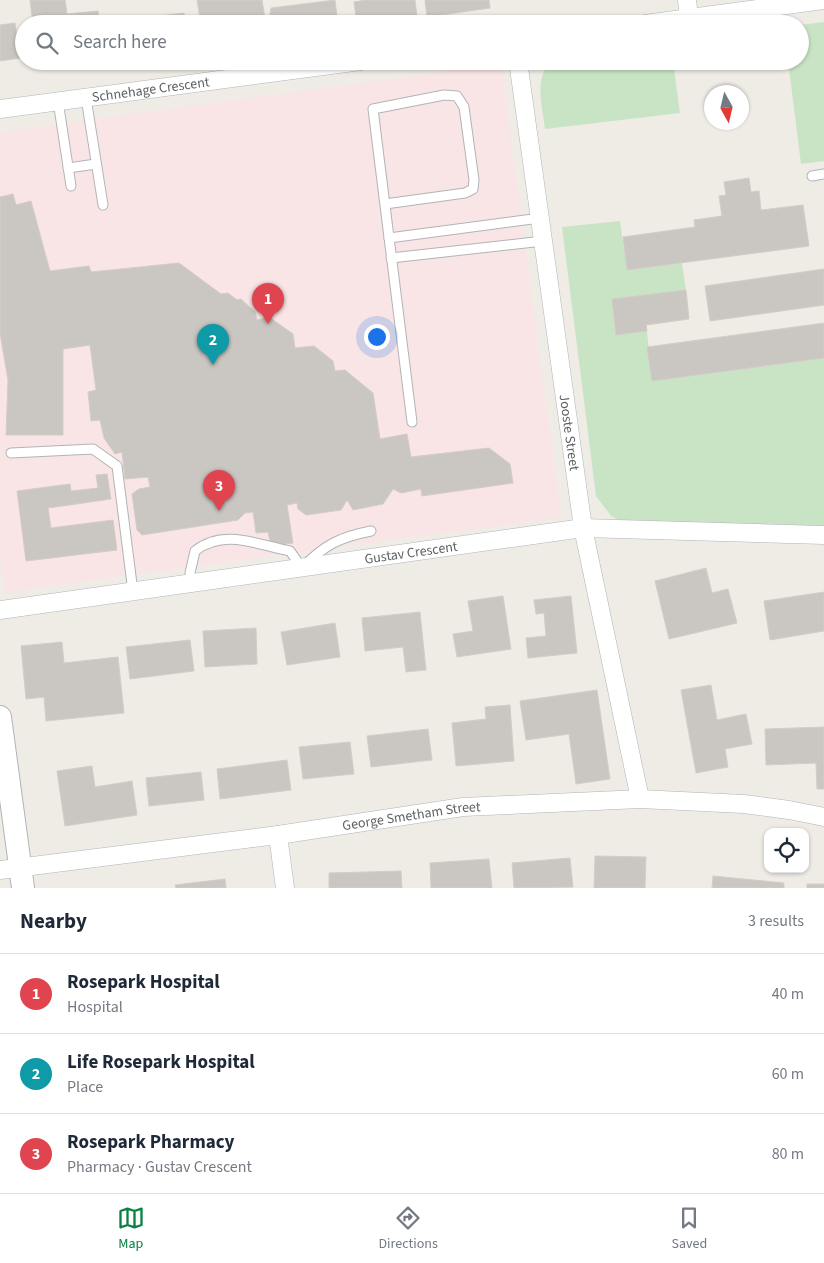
<!DOCTYPE html>
<meta charset="utf-8">
<style>
:root{--surface:#fff;--page:#f6f6f7;--text:#1f2937;--muted:#747a83;--line:#e0e1e3;--accent:#0b8043}
body{margin:0;font-family:"Source Sans 3",sans-serif;background:var(--page);color:var(--text)}
.controls{position:absolute;right:15px;bottom:15px;display:grid;overflow:hidden;border-radius:10px;box-shadow:0 1px 4px #0004}
.controls button{width:45px;height:45px;display:grid;place-items:center;padding:0;border:0;border-bottom:1px solid var(--line);background:var(--surface);color:var(--text);font:25px sans-serif}
.compass{position:absolute;left:704px;top:85px;width:45px;height:45px;border-radius:50%;background:var(--surface);box-shadow:0 1px 4px #0004;rotate:172deg}
.you{position:absolute;left:376px;top:336px;width:18px;height:18px;margin:-12px;border:4px solid #fff;border-radius:50%;background:#1a73e8;box-shadow:0 0 0 8px #1a73e833}
.badge{display:grid;place-items:center;width:32px;height:32px;border-radius:50%;background:var(--accent);color:#fff;font-size:16px;font-weight:700}
.pin{position:absolute;translate:-50% -41px;filter:drop-shadow(0 1px 2px #0008)}
.pin::after{content:'';position:absolute;top:26px;width:18px;height:15px;background:inherit;clip-path:polygon(0 0,100% 0,50% 100%)}
.list{margin:0;padding:0;list-style:none}
h2{display:flex;justify-content:space-between;align-items:center;height:65px;margin:0;padding:0 20px;font-size:21px}
h2 small{font-size:16px;font-weight:400;color:var(--muted)}
.list li{display:grid;grid-template-columns:32px 1fr auto;gap:15px;align-items:center;box-sizing:border-box;height:80px;padding:0 20px;border-top:1px solid var(--line)}
.list b{display:block;font-size:19px;white-space:nowrap}
.list p{margin:0;font-size:16px;white-space:nowrap;color:var(--muted)}
.list em{font-size:16px;font-style:normal;color:var(--muted)}
.icon{flex:none;width:28px;height:28px;fill:none;stroke:currentColor;stroke-width:2;stroke-linecap:round;stroke-linejoin:round}
.map{position:relative;flex:none;width:824px;height:888px;overflow:hidden}
.search{position:absolute;background:var(--surface);box-shadow:0 1px 4px #0004;left:15px;right:15px;top:15px;height:55px;display:flex;align-items:center;gap:12px;box-sizing:border-box;padding:0 18px;border-radius:28px;color:var(--muted);font-size:19px}
.sheet{height:305px;background:var(--surface)}
nav{display:flex;justify-content:space-around;align-items:center;box-sizing:border-box;height:70px;border-top:1px solid var(--line);background:var(--surface);font-size:14px;color:var(--muted)}
nav a{display:grid;justify-items:center;gap:2px}
nav .on{color:var(--accent)}
.map>svg:first-child{display:block}
</style>
<div class="map">
<svg width="824" height="888" viewBox="0 0 824 888">
<rect width="100%" height="100%" fill="#efece6"/>
<polygon fill="#f9e5e5" points="501,64 561,517 5,592 0,554 0,132"/>
<g fill="#c9e4c5">
<polygon points="824,22 824,161 801,164 788,61 800,61 800,25"/>
<path d="M554 61H673L680 113 545 129C543 108 532 73 554 61Z"/>
<polygon points="620,221 627,270 682,263 686,290 612,299 616,335 647,331 652,381 824,358 824,530 628,525 611,516 596,496 562,227"/>
</g>
<g fill="#cac7c3" stroke="#d3cdc5">
<polygon points="30,0 65,0 67,14 98,11 100,24 33,24"/>
<polygon points="197,0 262,0 266,24 201,24"/>
<polygon points="335,0 338,24 268,24 271,8"/>
<polygon points="366,0 415,0 417,16 357,24 354,2"/>
<polygon points="425,0 489,0 490,8 427,17"/>
<polygon points="184,13 185,24 116,24 116,21"/>
<polygon points="15,23 20,58 0,61 0,25"/>
<polygon points="749,178 751,192 759,191 761,210 803,205 809,246 627,270 623,237 695,227 694,220 722,216 719,196 726,195 724,182"/>
<polygon points="13,194 16,205 31,201 50,271 89,266 91,272 179,263 221,294 228,293 237,300 241,299 255,312 257,320 269,317 293,334 295,348 314,346 333,361 335,371 345,370 373,393 380,439 407,434 411,457 489,448 510,464 513,483 422,496 421,489 401,493 393,489 383,504 353,510 347,500 341,510 306,515 298,509 297,503 287,505 293,543 271,546 268,532 256,533 253,512 245,513 238,520 142,535 137,530 132,494 139,489 150,487 148,477 125,479 122,452 115,454 104,438 100,420 91,421 88,392 96,390 90,345 63,349 63,435 6,435 8,380 0,333 0,197"/>
<polygon points="824,269 824,305 710,321 705,286"/>
<polygon points="686,290 689,319 646,325 647,331 616,335 612,299"/>
<polygon points="824,323 824,358 652,381 647,347"/>
<polygon points="107,474 111,499 48,508 51,528 113,520 117,550 26,561 17,491 70,484 71,491 98,488 96,475"/>
<polygon points="706,568 712,593 728,589 737,623 669,639 655,581"/>
<polygon points="824,592 824,631 770,640 764,601"/>
<polygon points="503,596 511,649 457,657 453,634 473,631 468,601"/>
<polygon points="571,596 577,653 528,658 526,638 546,636 544,613 536,614 534,600"/>
<polygon points="420,612 426,670 406,672 403,647 365,651 362,618"/>
<polygon points="335,623 340,657 287,665 281,632"/>
<polygon points="256,628 257,664 205,667 203,631"/>
<polygon points="190,640 194,671 130,679 126,647"/>
<polygon points="62,642 64,663 118,657 124,713 46,721 44,697 26,699 21,646"/>
<polygon points="711,685 717,720 746,714 752,744 725,749 728,767 696,773 681,690"/>
<polygon points="597,690 610,779 576,784 569,734 526,740 520,701"/>
<polygon points="510,705 514,761 456,766 452,723 486,719 485,707"/>
<polygon points="824,727 824,789 817,789 816,763 766,765 765,729"/>
<polygon points="428,729 432,760 371,767 367,736"/>
<polygon points="350,742 354,774 303,779 299,747"/>
<polygon points="287,760 291,790 220,799 217,769"/>
<polygon points="92,766 95,787 132,781 137,815 65,826 57,771"/>
<polygon points="201,772 204,800 149,806 146,778"/>
<polygon points="595,856 646,857 645,888 594,888"/>
<polygon points="570,858 573,887 514,888 512,863"/>
<polygon points="489,859 492,888 431,888 430,863"/>
<polygon points="401,871 402,888 329,888 329,873"/>
<polygon points="713,876 784,883 784,888 712,888"/>
<polygon points="225,879 226,888 176,888 175,885"/>
<rect x="807" y="884" width="17" height="4"/>
</g>
<g fill="none" stroke-linecap="round" stroke-linejoin="round">
<defs>
<g id="service">
<polyline points="86,98 103,205"/>
<polyline points="58,101 71,186"/>
<polyline points="68,168 96,164"/>
<polyline points="812,176 824,174"/>
<polyline points="385,204 465,193 473,189 474,180 464,107 457,96 444,95 373,109 412,422"/>
<polyline points="389,238 540,218"/>
<polyline points="391,258 543,241"/>
<polyline points="11,453 93,449 117,466 133,592"/>
<path d="M191 584 190 573 195 551C224 528 258 545 290 551L302 568C324 545 340 537 371 531"/>
</g>
<g id="minor">
<polyline points="687,0 689,18"/>
<polyline points="645,24 824,0"/>
<path id="s1" d="M518 61 583 528 640 799"/>
<path id="s2" d="M0 109 361 61"/>
<path id="s3" d="M0 610 583 528 824 535"/>
<polyline points="278,835 285,888"/>
<path id="s4" d="M0 870 278 835 463 807 640 799 744 804 789 810 824 817"/>
</g>
<polyline id="tertiary" points="0,717 23,888"/>
</defs>
<use href="#service" stroke="#b1b4b7" stroke-width="11"/>
<use href="#minor" stroke="#b1b4b7" stroke-width="19"/>
<use href="#tertiary" stroke="#b1b4b7" stroke-width="24"/>
<use href="#service" stroke="#fff" stroke-width="9"/>
<use href="#minor" stroke="#fff" stroke-width="18"/>
<use href="#tertiary" stroke="#fff" stroke-width="22"/>
</g>
<g text-anchor="middle" stroke-width="4.5" stroke-linejoin="round" paint-order="stroke">
<g font-size="14" fill="#5e6265" stroke="#fff">
<text dy="5" stroke="none"><textPath href="#s2" startOffset="152">Schnehage Crescent</textPath></text>
<text dy="5" stroke="none"><textPath href="#s1" startOffset="375">Jooste Street</textPath></text>
<text dy="5" stroke="none"><textPath href="#s3" startOffset="415">Gustav Crescent</textPath></text>
<text dy="5" stroke="none"><textPath href="#s4" startOffset="415">George Smetham Street</textPath></text>
</g>
</g>
</svg>
<div class="controls">
<button><svg class="icon" aria-label="locate" viewBox="0 0 24 24"><circle cx="12" cy="12" r="6"/><path d="M12 2v4M12 18v4M2 12h4M18 12h4"/></svg></button>
</div>
<svg class="compass" viewBox="-18 -18 36 36"><path d="M0-13l5 13h-10z" fill="#e53935"/><path d="M0 13l5-13h-10z" fill="#747a83"/></svg>
<div class="you"></div>
<div class="pin badge" style="left:268px;top:324px;background:#e0444e">1</div>
<div class="pin badge" style="left:213px;top:365px;background:#0f9aa8">2</div>
<div class="pin badge" style="left:219px;top:511px;background:#e0444e">3</div>
<div class="search"><svg class="icon" aria-label="search" viewBox="0 0 24 24"><circle cx="10" cy="10" r="6"/><path d="M15 15l6 6"/></svg>Search here</div>
</div>
<section class="sheet">
<h2>Nearby<small>3 results</small></h2>
<ul class="list">
<li><span class="badge" style="background:#e0444e">1</span><div><b>Rosepark Hospital</b><p>Hospital</p></div><em>40 m</em></li>
<li><span class="badge" style="background:#0f9aa8">2</span><div><b>Life Rosepark Hospital</b><p>Place</p></div><em>60 m</em></li>
<li><span class="badge" style="background:#e0444e">3</span><div><b>Rosepark Pharmacy</b><p>Pharmacy · Gustav Crescent</p></div><em>80 m</em></li>
</ul>
</section>
<nav>
<a class="on"><svg class="icon" aria-label="map" viewBox="0 0 24 24"><path d="M3 6l6-2 6 2 6-2v14l-6 2-6-2-6 2zM9 4v14M15 6v14"/></svg>Map</a>
<a><svg class="icon" aria-label="directions" viewBox="0 0 24 24"><path d="M12 3l9 9-9 9-9-9zM9 14v-3h6M13 9l2 2-2 2"/></svg>Directions</a>
<a><svg class="icon" aria-label="saved" viewBox="0 0 24 24"><path d="M7 4h10v16l-5-4-5 4z"/></svg>Saved</a>
</nav>
